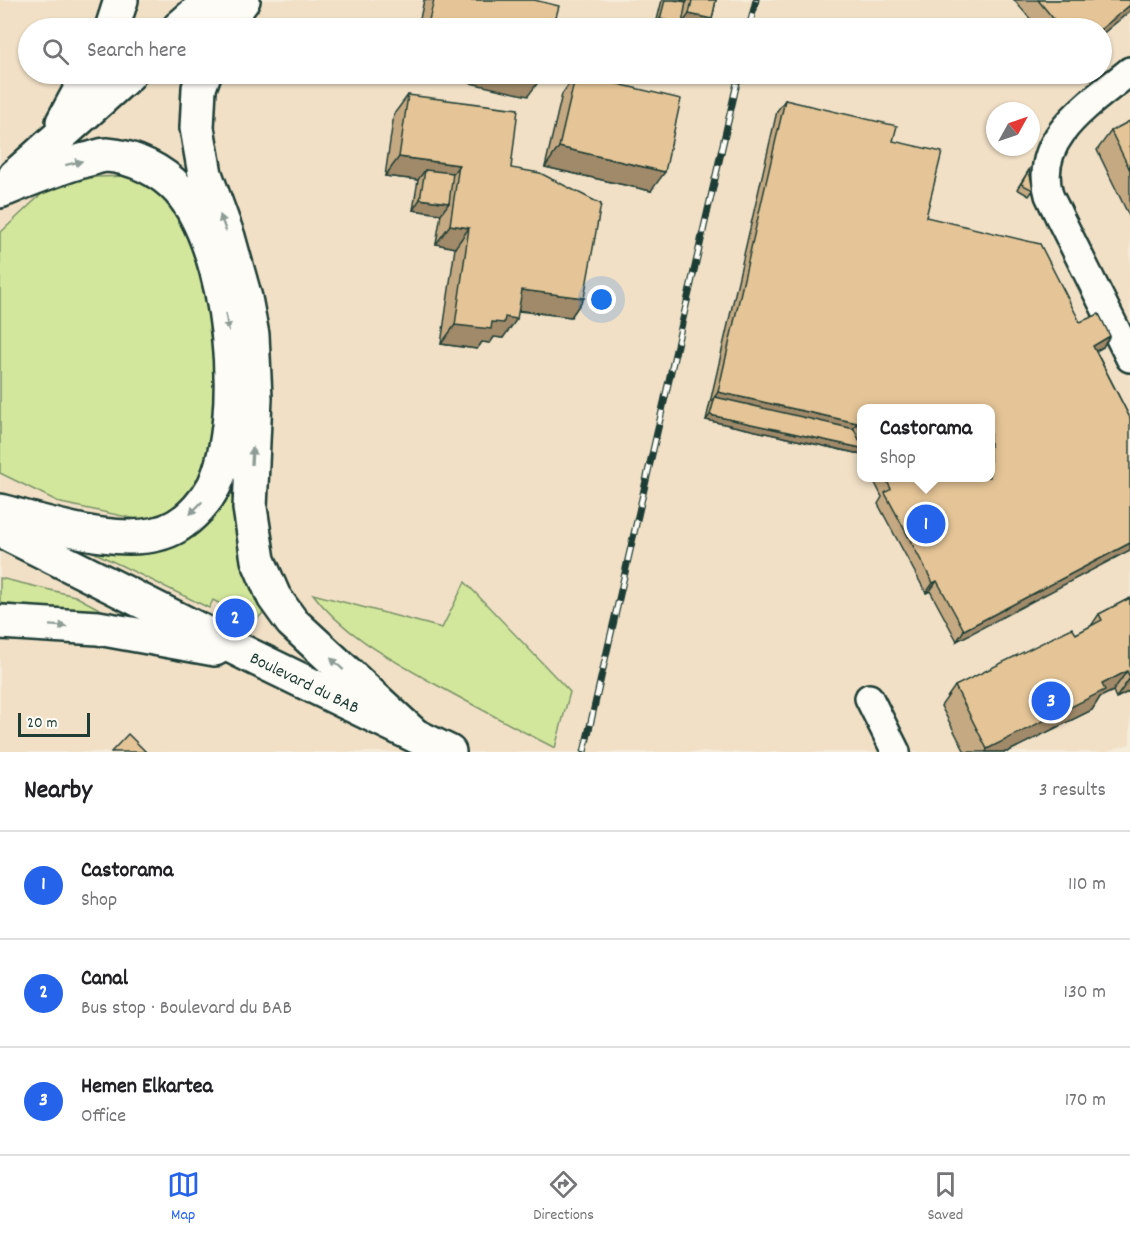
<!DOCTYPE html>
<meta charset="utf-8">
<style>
:root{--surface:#fff;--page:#f2f2f2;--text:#202124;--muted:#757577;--line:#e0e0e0;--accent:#2563eb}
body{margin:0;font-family:Dekko,sans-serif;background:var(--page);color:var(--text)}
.compass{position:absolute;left:986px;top:102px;width:54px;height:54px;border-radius:50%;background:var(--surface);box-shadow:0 2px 4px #0004;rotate:50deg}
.scale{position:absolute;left:18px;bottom:15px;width:72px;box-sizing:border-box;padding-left:6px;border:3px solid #1f3d34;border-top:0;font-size:16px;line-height:21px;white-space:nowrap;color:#1f3d34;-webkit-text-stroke:4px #fdfcf7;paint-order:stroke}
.you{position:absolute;left:602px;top:300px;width:21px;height:21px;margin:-15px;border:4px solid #fff;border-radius:50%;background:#1a73e8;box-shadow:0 0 0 9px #1a73e833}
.badge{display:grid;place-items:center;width:39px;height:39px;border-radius:50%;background:var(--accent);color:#fff;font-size:20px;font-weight:700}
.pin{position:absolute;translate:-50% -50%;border:3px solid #fff;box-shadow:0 2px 6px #0006}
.popup{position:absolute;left:857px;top:404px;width:138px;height:78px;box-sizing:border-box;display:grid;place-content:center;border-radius:12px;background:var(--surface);filter:drop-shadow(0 2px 4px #0005);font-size:20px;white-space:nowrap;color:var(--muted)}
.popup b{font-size:22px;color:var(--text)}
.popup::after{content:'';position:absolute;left:50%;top:100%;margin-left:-12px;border:12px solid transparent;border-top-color:var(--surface)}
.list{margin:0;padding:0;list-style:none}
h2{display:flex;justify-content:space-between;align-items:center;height:78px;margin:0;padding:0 24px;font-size:26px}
h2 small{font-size:20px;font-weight:400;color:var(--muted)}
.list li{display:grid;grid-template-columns:39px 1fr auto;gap:18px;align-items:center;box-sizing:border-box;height:108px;padding:0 24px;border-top:2px solid var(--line)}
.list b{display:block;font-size:22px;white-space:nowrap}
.list p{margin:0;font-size:20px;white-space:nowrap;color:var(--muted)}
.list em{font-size:20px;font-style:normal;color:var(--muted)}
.icon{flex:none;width:33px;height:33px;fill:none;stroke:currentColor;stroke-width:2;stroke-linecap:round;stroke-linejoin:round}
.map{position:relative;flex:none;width:1130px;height:752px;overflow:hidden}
.search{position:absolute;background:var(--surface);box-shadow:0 2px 4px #0004;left:18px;right:18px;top:18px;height:66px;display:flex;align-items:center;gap:15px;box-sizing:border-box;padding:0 21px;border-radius:33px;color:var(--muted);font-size:22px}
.sheet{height:402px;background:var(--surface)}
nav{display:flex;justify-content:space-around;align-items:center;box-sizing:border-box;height:84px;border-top:2px solid var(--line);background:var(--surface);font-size:16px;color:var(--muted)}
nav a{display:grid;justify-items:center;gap:3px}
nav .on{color:var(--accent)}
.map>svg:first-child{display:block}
</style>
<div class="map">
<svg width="1130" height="752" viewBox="0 0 1130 752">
<rect width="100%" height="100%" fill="#f6ecda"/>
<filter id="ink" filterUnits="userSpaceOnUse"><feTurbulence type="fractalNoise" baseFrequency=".0167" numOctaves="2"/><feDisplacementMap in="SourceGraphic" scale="12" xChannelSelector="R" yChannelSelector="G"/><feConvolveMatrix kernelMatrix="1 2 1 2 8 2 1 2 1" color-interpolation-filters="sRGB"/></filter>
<g filter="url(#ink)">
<path fill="#f1e0c6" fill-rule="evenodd" d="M0 0H1130V744L1104 752H0ZM28 28H1102V74H28ZM995 111H1031V147H995ZM862 408H990V478H862Z"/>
<g fill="#d3e79c" stroke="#799268" stroke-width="1.5">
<polygon points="133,176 163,196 187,227 215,321 214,441 188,502 146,521 61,503 0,473 0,233 49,187 96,177"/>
<polygon points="231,486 238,542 268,608 254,622 213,600 209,608 85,548 115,546"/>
<polygon points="0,578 75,596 116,618 0,603"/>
<path d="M465 582 570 692 555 748C514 727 473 705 433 683 390 659 343 634 313 594L442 628Z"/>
</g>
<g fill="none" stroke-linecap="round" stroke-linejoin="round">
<defs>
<g id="minor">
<path d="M1130 71C1093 102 1032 137 1049 195 1052 202 1056 209 1059 216L1130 358"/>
<polyline points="869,698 896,752"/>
</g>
<g id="major">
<polyline points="112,28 121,0"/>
<polyline points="179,28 211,0"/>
<polyline points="222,28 243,0"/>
<polyline points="204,74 199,88 197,128 205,174 228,237 245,298 252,335 255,398 250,508 258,560 274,597 292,622 411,732"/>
<polyline points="63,122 89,74"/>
<polyline points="15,176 129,74"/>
<path d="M0 191C28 180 56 168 85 160 92 159 100 155 107 155 134 157 162 171 179 190 231 249 247 416 214 486 206 501 192 517 177 526 133 553 47 523 0 511"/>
<polyline points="0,530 251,656 449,752"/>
<polyline points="0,622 98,628 215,649"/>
</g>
</defs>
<use href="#minor" stroke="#1f3d34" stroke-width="32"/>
<use href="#major" stroke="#1f3d34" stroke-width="38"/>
<use href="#minor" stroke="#fdfcf7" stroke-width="27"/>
<use href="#major" stroke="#fdfcf7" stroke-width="33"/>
<defs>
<g id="rail">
<polyline points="749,28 756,0"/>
<polyline points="584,752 739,74"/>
</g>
</defs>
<use href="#rail" stroke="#1f3d34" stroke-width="7"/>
<use href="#rail" stroke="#fdfcf7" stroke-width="4.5" stroke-dasharray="14" stroke-linecap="butt"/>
</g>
<g fill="#c5a982" stroke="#1f3d34" stroke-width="1.5">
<polygon points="424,0 534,0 553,28 418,28"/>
<polygon points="662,0 716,0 712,19 705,28 675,28 656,24"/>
<polygon points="1014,0 1130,0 1130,11 1101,35 1101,28 1038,28"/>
<polygon points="576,74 651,191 545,167 562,94"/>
<polygon points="408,95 511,168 584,298 571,317 518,311 503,338 494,337 490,343 482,342 477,349 441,344 455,248 436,244 441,214 413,210 418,180 385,176 394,114"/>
<polygon points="785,100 893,141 926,217 1080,322 1103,347 1096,351 1130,418 957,641 930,591 926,593 878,504 882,497 872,477 990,477 861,408 861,457 860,454 706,420 777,111"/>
<polygon points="1130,121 1130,218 1097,150 1111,131"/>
<polygon points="1029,170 1033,190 1029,196 1017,189"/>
<polygon points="1130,598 1130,691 1116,698 1113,691 1100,697 1092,710 1007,752 965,752 941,706 955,686 1076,634 1091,626 1099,614"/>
</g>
<g fill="#a08a6a" stroke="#1f3d34" stroke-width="1.5">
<polygon points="665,0 688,0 683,8"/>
<polygon points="1130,5 1130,11 1101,35 1101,29"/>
<polygon points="689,14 712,19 705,28 675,28 656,24 660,19 682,24"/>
<polygon points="430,74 528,74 542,77 528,96"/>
<polygon points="559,147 665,172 651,191 545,167"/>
<polygon points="399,157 459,165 446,184 425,170 418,180 385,176"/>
<polygon points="420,199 449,203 441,214 413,210"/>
<polygon points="450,225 469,228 455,248 436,244"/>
<polygon points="522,290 584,298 571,317 508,309"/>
<polygon points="505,317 517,319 503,338 494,337 490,343 482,342 477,349 441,344 455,325 492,322"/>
<polygon points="1110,336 1103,347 1086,357 1093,346"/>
<polygon points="718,392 857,423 850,434 715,397 711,402"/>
<polygon points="710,415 861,448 861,451 860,454 706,420"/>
<polygon points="1130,543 1130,550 957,641 964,630"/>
<polygon points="937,581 930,591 926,593 933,583"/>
<polygon points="1127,671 1113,691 1100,697 1092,710 1007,752 986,752 987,749 1102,684"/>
<polygon points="1130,678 1130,691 1116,698"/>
</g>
<g fill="#e5c597" stroke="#1f3d34" stroke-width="1.5">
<polygon points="434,0 534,0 559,6 553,28 427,28"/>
<polygon points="665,0 674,0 686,2 682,24 660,19"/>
<polygon points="692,0 716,0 712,19 689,14"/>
<polygon points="1038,0 1130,0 1130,5 1101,29 1061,28"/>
<polygon points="528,74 543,74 542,77"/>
<polygon points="576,74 681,99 665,172 559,147"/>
<polygon points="408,95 518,109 511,168 540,173 601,204 584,298 522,290 517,319 505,317 504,323 492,322 491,329 455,325 469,228 450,225 459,165 399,157"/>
<polygon points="785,100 897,126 893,141 942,152 926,217 1040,244 1080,322 1099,314 1110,336 1093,346 1130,418 1130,543 964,630 937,581 933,583 885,493 891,489 885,477 990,477 990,408 861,408 861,431 857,423 718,392"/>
<polygon points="1130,121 1130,170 1111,131"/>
<polygon points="425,170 453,173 449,203 420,199"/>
<polygon points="1029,170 1033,190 1021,184"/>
<polygon points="715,397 854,429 861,444 861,448 710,415"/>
<polygon points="1130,598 1130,678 1127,671 1102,684 1105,690 987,749 955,686 1072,628 1076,634 1102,620 1099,614"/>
<polygon points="128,734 146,752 111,752"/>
</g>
<defs><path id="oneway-solid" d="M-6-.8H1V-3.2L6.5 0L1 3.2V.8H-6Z" transform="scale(1.5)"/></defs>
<g fill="#8e9c96">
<use href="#oneway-solid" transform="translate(74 163) rotate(-14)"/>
<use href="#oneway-solid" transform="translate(223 223) rotate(-110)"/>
<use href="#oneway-solid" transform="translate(227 322) rotate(81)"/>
<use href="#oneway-solid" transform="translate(252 456) rotate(-87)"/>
<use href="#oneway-solid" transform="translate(196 508) rotate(134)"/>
<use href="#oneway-solid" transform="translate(58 626) rotate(4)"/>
<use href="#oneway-solid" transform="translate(337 664) rotate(-137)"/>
</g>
</g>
<g text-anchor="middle" stroke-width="5" stroke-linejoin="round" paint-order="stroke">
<g font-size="18" fill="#1f3d34" stroke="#fdfcf7">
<text transform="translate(305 682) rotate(26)" y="6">Boulevard du BAB</text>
</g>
</g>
</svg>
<svg class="compass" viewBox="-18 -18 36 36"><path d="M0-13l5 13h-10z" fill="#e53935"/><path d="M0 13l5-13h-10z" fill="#757577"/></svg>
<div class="scale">20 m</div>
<div class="you"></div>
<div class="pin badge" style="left:926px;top:524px">1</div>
<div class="popup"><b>Castorama</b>Shop</div>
<div class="pin badge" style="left:235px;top:618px">2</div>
<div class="pin badge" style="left:1051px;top:701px">3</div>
<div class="search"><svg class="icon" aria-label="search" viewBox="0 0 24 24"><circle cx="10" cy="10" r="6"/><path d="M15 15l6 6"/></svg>Search here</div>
</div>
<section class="sheet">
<h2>Nearby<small>3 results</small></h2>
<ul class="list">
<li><span class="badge">1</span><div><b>Castorama</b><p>Shop</p></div><em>110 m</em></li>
<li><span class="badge">2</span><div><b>Canal</b><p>Bus stop · Boulevard du BAB</p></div><em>130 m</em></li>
<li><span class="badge">3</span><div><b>Hemen Elkartea</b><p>Office</p></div><em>170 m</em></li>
</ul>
</section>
<nav>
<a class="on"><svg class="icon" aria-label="map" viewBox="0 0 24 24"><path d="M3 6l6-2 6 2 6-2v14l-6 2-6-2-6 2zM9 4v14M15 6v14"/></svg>Map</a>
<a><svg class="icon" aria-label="directions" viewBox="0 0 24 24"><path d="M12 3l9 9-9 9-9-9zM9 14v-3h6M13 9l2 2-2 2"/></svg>Directions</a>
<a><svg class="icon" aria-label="saved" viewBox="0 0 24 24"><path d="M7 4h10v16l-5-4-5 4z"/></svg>Saved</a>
</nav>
